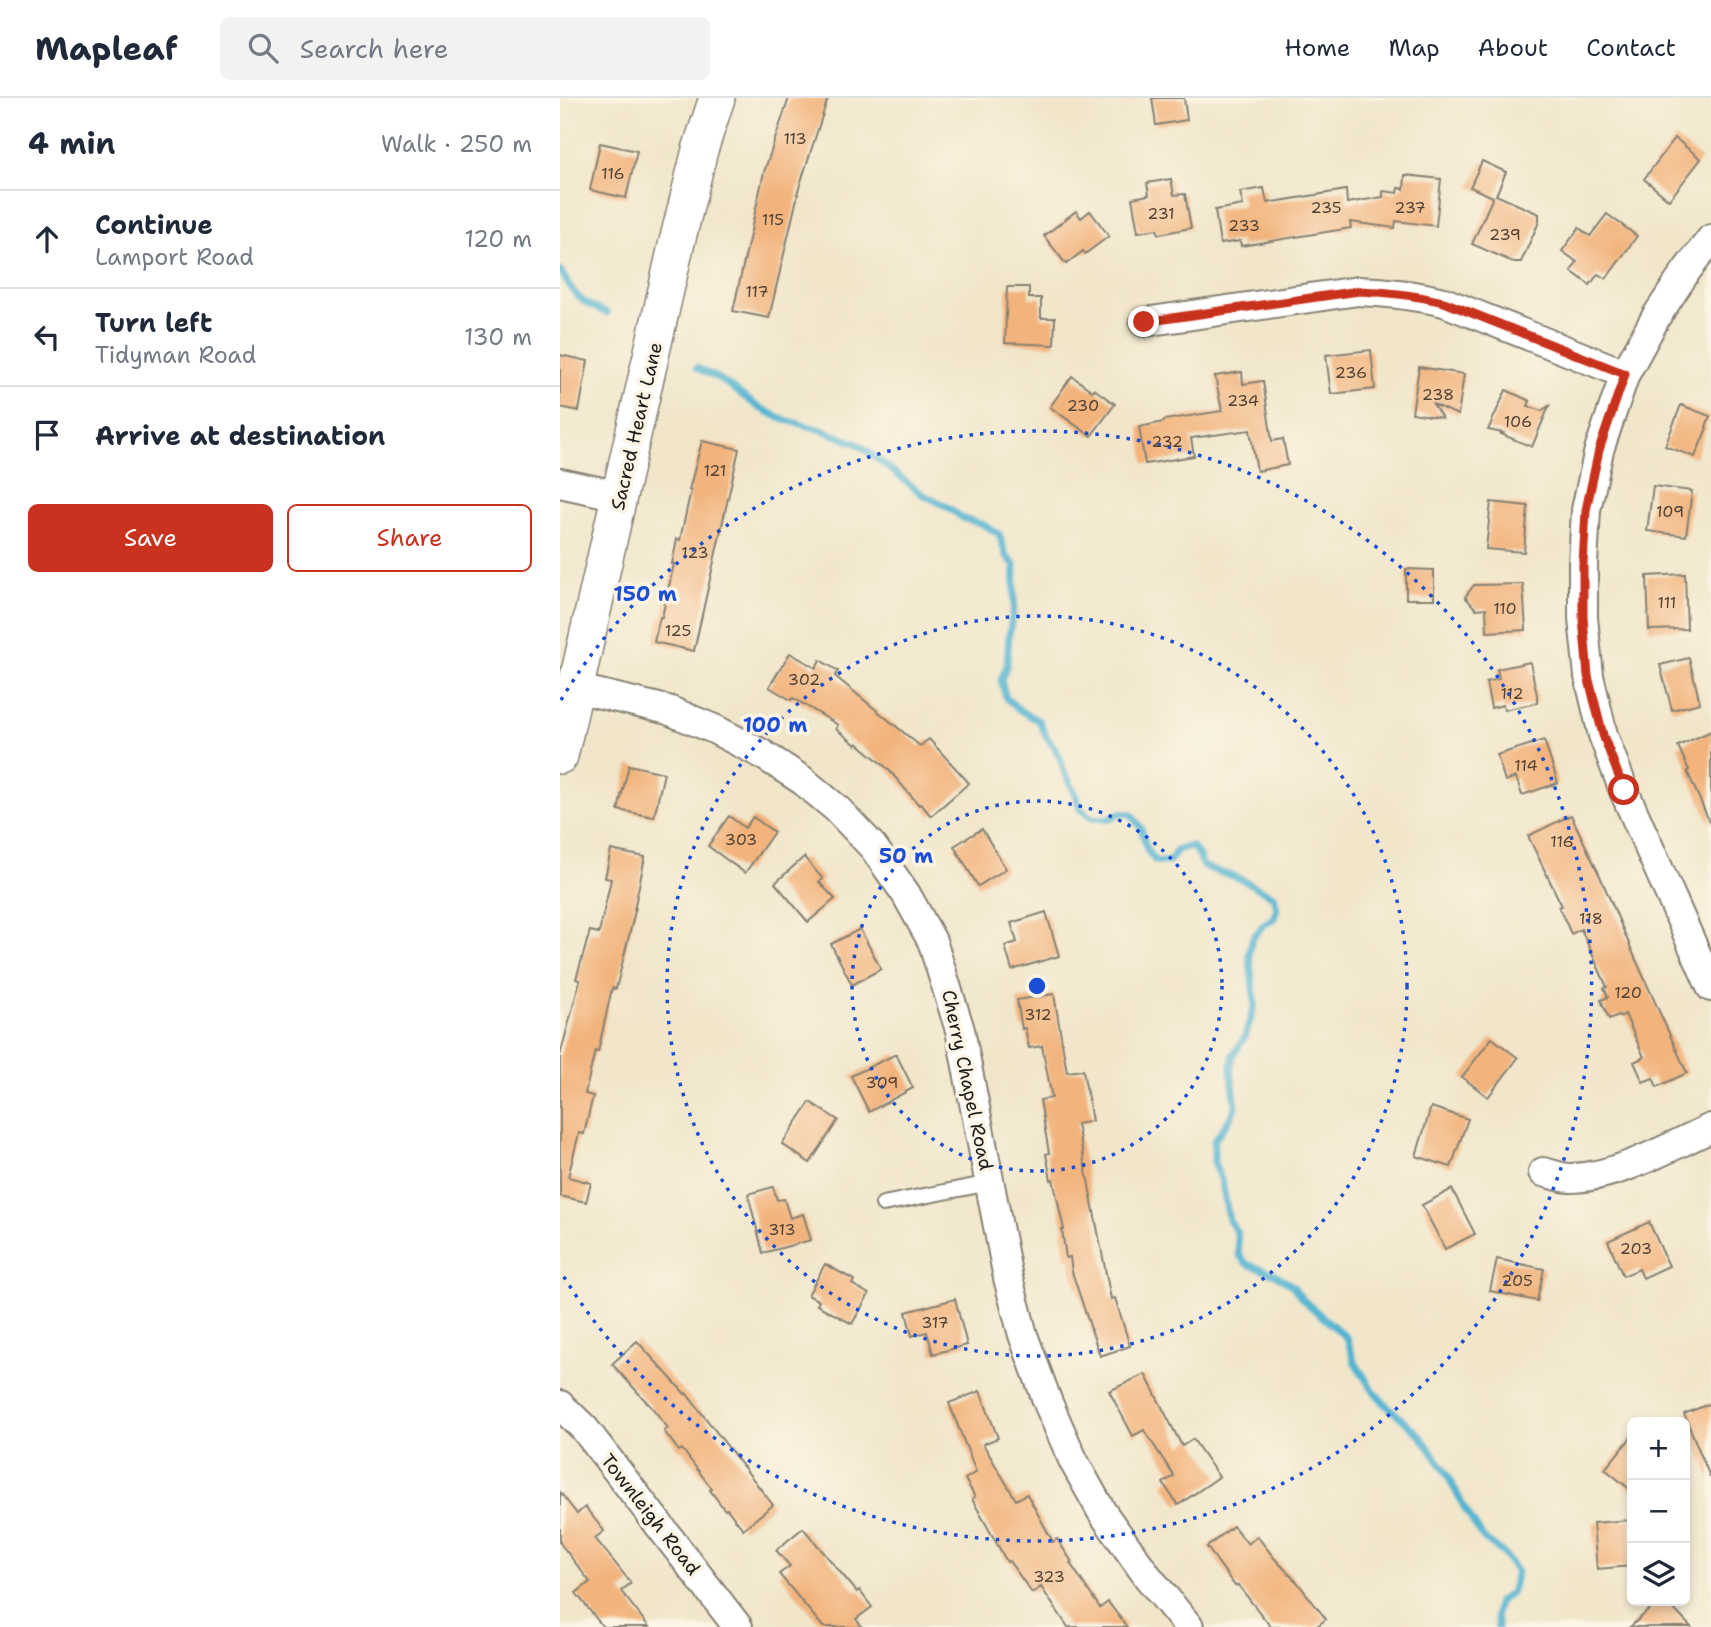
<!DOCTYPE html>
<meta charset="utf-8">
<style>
:root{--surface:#fff;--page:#f2f2f3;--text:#1f2937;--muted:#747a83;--line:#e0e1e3;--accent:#c8321e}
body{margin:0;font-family:"Shantell Sans",sans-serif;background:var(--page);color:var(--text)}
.controls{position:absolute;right:21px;bottom:21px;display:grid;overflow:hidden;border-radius:10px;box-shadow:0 4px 10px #0003}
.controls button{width:63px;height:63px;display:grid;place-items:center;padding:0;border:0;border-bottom:2px solid var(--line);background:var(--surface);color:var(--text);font:35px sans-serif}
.stop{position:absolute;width:21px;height:21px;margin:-16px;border:5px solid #c8321e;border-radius:50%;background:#fff}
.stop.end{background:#c8321e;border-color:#fff;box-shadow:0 2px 7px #0008}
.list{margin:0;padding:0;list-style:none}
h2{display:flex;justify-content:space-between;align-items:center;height:91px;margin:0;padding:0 28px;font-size:30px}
h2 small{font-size:23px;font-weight:400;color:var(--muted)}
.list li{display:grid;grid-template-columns:46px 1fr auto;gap:21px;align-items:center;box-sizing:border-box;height:98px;padding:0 28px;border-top:2px solid var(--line)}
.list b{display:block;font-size:26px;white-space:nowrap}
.list p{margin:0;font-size:23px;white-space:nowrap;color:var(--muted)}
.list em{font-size:23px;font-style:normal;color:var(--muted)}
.actions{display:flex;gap:14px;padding:21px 28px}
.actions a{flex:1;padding:16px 0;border:2px solid var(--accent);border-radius:10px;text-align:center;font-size:24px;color:var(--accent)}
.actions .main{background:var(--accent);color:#fff}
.icon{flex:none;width:38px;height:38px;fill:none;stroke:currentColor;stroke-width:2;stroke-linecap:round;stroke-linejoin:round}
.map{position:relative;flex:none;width:1151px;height:1529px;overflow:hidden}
header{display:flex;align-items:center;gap:42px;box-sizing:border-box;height:98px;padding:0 35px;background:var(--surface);border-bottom:2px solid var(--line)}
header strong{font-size:33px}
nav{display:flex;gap:38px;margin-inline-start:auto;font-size:24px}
.search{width:490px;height:63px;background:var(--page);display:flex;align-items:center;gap:18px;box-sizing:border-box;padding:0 24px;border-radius:10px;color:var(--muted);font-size:26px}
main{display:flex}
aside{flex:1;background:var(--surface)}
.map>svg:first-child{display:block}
</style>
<header>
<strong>Mapleaf</strong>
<div class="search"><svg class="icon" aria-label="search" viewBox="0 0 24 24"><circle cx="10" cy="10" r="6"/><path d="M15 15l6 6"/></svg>Search here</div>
<nav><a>Home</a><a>Map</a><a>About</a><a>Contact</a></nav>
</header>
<main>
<aside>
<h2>4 min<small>Walk · 250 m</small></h2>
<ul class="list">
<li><svg class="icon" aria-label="ahead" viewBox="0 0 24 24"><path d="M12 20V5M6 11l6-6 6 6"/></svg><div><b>Continue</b><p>Lamport Road</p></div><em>120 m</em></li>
<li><svg class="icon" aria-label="left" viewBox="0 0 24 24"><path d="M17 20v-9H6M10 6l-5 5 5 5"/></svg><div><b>Turn left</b><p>Tidyman Road</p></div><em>130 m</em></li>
<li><svg class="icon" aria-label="arrive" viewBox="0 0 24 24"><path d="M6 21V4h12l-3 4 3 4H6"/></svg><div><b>Arrive at destination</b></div></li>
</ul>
<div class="actions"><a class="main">Save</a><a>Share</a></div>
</aside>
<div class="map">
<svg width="1151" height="1529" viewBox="0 0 1151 1529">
<rect width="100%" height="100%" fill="#fcf5e5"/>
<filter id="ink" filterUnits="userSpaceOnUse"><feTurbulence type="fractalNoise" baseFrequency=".0143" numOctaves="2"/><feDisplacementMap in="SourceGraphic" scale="14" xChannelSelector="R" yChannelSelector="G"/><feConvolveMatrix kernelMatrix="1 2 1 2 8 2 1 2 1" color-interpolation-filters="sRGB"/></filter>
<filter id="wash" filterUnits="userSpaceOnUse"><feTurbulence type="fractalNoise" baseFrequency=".00686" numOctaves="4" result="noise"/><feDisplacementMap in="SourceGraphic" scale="28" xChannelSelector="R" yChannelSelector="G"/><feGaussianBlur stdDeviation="1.57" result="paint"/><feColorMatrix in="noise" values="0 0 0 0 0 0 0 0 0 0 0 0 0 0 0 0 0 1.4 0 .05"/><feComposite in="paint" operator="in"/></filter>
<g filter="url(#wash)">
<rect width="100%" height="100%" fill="#f1e6ca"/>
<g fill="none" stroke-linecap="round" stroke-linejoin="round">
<g stroke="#51b3d0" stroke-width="7">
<path d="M0 172C15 198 19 204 47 215"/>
<path d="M137 270 160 281 198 309 222 321 262 332 298 346 362 396 386 408 404 421 422 426 439 436 446 457 455 468 454 509 449 537 447 567 441 582 446 600 461 613 479 623 486 638 499 657 504 673 516 697 520 711 532 720 548 721 560 715 571 716 581 730 587 752 595 763 609 764 617 752 631 748 639 757 642 767C653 774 666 775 678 780 690 785 701 793 714 798L717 811 714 820 704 826 692 841 689 856 695 906 685 939 673 957 671 972 676 1008 670 1020 654 1043V1064L662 1084 669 1122 677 1135 679 1157 687 1166 715 1176 733 1188 742 1201 787 1240 794 1263 812 1291 824 1305 860 1337 884 1371 906 1413 924 1441 943 1455 957 1474 951 1495 938 1504 936 1517 938 1529"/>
</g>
</g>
<g id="blocks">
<g fill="#f2b37b">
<polygon points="229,0 268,0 237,96 238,96 209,220 173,213 204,74"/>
<polygon points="592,0 624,0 627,22 596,27"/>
<polygon points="1115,40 1141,61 1109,102 1084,81"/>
<polygon points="40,45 77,53 66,100 30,92"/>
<polygon points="922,63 946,74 936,97 979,116 979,124 961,164 953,164 912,146 933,99 910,89"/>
<polygon points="845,77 881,81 876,128 836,123 835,130 790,124 791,130 681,148 680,143 660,146 655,112 683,107 680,94 704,90 707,105 786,92 787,105 823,99 823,93 837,95 838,90 844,91"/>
<polygon points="611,81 614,97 625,96 631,130 599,136 597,131 578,134 572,100 589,97 587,85"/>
<polygon points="516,113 521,120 530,113 549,138 525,156 523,153 506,166 484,138"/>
<polygon points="1047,116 1077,138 1046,181 1038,176 1030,187 1011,173 1017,164 1002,153 1019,130 1030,138"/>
<polygon points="447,189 469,189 469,200 481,200 481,220 495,220 494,247 445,245"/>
<polygon points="811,252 815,291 771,296 766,257"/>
<polygon points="0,257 28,263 19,313 0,309"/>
<polygon points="859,269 904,276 898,317 873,306 882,320 852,315"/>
<polygon points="682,274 683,286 703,283 712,343 723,341 728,367 697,373 690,332 631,340 634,358 585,366 579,329 604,324 604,322 662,313 655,278"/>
<polygon points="512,278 532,293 534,291 555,306 531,338 490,309"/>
<polygon points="946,292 970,303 968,308 981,313 989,308 972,349 941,336 943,335 928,332"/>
<polygon points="1121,307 1150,318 1146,329 1147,330 1135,359 1105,348"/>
<polygon points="142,343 179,351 134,553 94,544 100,519 102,519 114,466 112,466 117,441 120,442 131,392 129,392"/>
<polygon points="1093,388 1132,393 1126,438 1087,433"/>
<polygon points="931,404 968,408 964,454 926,451"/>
<polygon points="846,471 874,472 874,501 846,501"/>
<polygon points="1125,476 1127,531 1089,532 1087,478"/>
<polygon points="963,486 966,532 927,534 926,510 916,511 905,499 914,487"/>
<polygon points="230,555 256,570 260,562 278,573 275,578 360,648 369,641 409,685 371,718 361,706 359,707 328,671 297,645 296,647 276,631 278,627 233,600 231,602 209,589"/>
<polygon points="1129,560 1140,605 1112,612 1100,567"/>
<polygon points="970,564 977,597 977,605 944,612 943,607 931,610 926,584 939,581 937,571"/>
<polygon points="1151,633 1151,727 1127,673 1129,672 1118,648"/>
<polygon points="984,642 998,685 962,697 956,679 945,683 937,657"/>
<polygon points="69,667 104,675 94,719 58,712"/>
<polygon points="1011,717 1040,778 1076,862 1127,975 1097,989 1093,980 1083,984 1074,964 1084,959 1065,916 1060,919 1059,917 1049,921 1041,902 1048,899 1044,890 1047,889 1021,831 1011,836 999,809 1002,808 968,738"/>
<polygon points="169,718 185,730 193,719 214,734 185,775 148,748"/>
<polygon points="422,731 446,771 418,788 394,748"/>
<polygon points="51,752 85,759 74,812 76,809 56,891 52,890 38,954 35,953 25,996 33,998 24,1036 19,1035 8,1079 31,1085 26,1104 0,1098 0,958 20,882 16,881 30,833 39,835 51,781 45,780"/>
<polygon points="244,759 263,781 259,784 275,801 248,824 215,785"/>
<polygon points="486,814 499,858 452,872 445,848 457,844 451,825"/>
<polygon points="300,831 321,871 292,887 271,846"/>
<polygon points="494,896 507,974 523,972 532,1023 517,1026 551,1201 555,1200 570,1248 540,1258 512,1174 510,1159 506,1160 502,1132 504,1132 493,1081 491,1082 486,1056 489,1055 480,1002 492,1000 482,948 469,950 465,930 462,931 457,902"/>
<polygon points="932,940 958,960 928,999 902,979"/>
<polygon points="336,956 353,990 309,1014 291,978"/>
<polygon points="250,1004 278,1022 250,1065 222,1046"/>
<polygon points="871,1009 908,1021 891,1069 856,1058"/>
<polygon points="213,1089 217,1102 224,1101 230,1120 243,1116 251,1142 203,1155 188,1096"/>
<polygon points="892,1091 915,1136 885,1151 862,1107"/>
<polygon points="1089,1124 1109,1168 1083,1180 1079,1171 1063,1178 1048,1143"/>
<polygon points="937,1161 984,1171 977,1203 930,1193"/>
<polygon points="265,1166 294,1182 292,1186 309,1196 292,1226 257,1207 259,1203 248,1197"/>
<polygon points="395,1201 407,1247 373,1256 367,1234 352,1238 346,1214"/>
<polygon points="77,1243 125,1296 126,1295 213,1407 183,1431 167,1411 165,1412 150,1392 152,1391 122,1351 119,1353 104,1333 108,1330 93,1311 52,1266"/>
<polygon points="585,1276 622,1348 633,1341 659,1379 618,1407 603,1385 614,1378 584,1332 573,1338 549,1293"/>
<polygon points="420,1293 438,1340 423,1346 456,1402 467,1396 493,1444 497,1441 512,1464 510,1465 540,1510 548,1504 567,1529 508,1529 481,1489 472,1495 449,1463 447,1464 412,1401 415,1399 405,1381 416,1374 389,1305"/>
<polygon points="1151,1305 1151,1379 1150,1379 1124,1316"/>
<polygon points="1072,1338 1072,1393 1045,1371"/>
<polygon points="0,1394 17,1416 25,1409 44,1433 35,1440 71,1485 61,1493 89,1529 43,1529 16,1495 30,1484 0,1445"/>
<polygon points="1071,1422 1072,1468 1037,1471 1033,1425"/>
<polygon points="673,1428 688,1446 697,1438 715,1461 737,1484 766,1521 756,1529 711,1529 678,1487 675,1488 647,1449"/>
<polygon points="243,1430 297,1494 299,1492 312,1509 296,1521 302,1529 263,1529 219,1476 230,1468 216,1452"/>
<polygon points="1099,1503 1106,1503 1131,1529 1070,1529"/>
</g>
</g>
</g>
<g filter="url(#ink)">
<use href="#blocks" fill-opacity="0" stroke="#868173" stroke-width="2"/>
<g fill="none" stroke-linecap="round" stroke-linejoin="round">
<defs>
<polyline id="service" points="323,1106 430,1085"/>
<g id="minor">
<polyline points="1151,141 1127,172 1096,219 1065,276 1039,352 1026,412 1023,466 1023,520 1029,578 1043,637 1064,693 1151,889"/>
<path d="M584 224 798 193C828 194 855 197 884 204L1065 276"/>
<polyline points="0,385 60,398"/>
<polyline points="15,590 108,612 154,631 202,656 242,682 277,711 313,749 346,796 372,843 400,932 448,1180 463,1237 488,1305 514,1364 542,1414 588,1479 629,1529"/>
<path d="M983 1074C992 1076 1001 1080 1010 1080 1056 1080 1109 1049 1151 1030"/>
<polyline points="0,1307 24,1330 178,1529"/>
</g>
<polyline id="tertiary" points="0,658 116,148 140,52 157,0"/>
</defs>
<use href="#service" stroke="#868173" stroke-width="18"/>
<use href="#minor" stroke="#868173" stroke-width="32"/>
<use href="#tertiary" stroke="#868173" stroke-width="38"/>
<use href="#service" stroke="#fff" stroke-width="14"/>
<use href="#minor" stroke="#fff" stroke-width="28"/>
<use href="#tertiary" stroke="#fff" stroke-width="35"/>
</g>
</g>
<g fill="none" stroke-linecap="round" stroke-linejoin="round" filter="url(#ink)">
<path stroke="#c8321e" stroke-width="9" d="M584 224 799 193C828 194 855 197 884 204L1065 276 1039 352 1026 412 1023 466V520L1028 578 1043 637 1064 692"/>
</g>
<g fill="none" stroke="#1d4ed8" stroke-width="3.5" stroke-dasharray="3.5 7">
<circle cx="477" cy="888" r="185"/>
<circle cx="477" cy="888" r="370"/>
<path d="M1 602A555 555 0 1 1 1 1174"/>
</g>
<g text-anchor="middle" stroke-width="7" stroke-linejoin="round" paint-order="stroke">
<g font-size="16" fill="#524234">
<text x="235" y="46">113</text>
<text x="53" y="81">116</text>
<text x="766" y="115">235</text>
<text x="850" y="115">237</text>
<text x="601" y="121">231</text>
<text x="213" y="127">115</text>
<text x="684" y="133">233</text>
<text x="945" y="142">239</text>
<text x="197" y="199">117</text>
<text x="791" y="280">236</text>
<text x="878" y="302">238</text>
<text x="683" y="308">234</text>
<text x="523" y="313">230</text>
<text x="958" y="329">106</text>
<text x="607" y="349">232</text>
<text x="155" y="378">121</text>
<text x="1110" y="419">109</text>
<text x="135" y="460">123</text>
<text x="1107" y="510">111</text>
<text x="945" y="516">110</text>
<text x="118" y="538">125</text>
<text x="244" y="587">302</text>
<text x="952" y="601">112</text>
<text x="966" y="673">114</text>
<text x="181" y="747">303</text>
<text x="1002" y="749">116</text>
<text x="1031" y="826">118</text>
<text x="1068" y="900">120</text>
<text x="478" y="922">312</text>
<text x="322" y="990">309</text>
<text x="222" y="1137">313</text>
<text x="1076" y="1156">203</text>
<text x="957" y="1188">205</text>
<text x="375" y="1230">317</text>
<text x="489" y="1484">323</text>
</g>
<g font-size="19" fill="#1c1c1c" stroke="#fcf5e5">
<text transform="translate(76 328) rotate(-77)" y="7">Sacred Heart Lane</text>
<text transform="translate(408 982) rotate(78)" y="7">Cherry Chapel Road</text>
<text transform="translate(91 1416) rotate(52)" y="7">Townleigh Road</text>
</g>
</g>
<circle cx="477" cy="888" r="10" fill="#1d4ed8" stroke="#fcf5e5" stroke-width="3.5"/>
<g font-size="21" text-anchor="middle" font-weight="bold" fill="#1d4ed8" stroke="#fcf5e5" stroke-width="7" stroke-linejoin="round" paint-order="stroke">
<text x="85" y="503">150 m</text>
<text x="215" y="634">100 m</text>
<text x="346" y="765">50 m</text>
</g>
</svg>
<div class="controls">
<button>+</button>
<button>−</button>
<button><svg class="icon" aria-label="layers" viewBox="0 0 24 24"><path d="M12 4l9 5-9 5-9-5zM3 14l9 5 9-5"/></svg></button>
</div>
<div class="stop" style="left:1064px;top:692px"></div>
<div class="stop end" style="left:584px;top:224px"></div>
</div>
</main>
